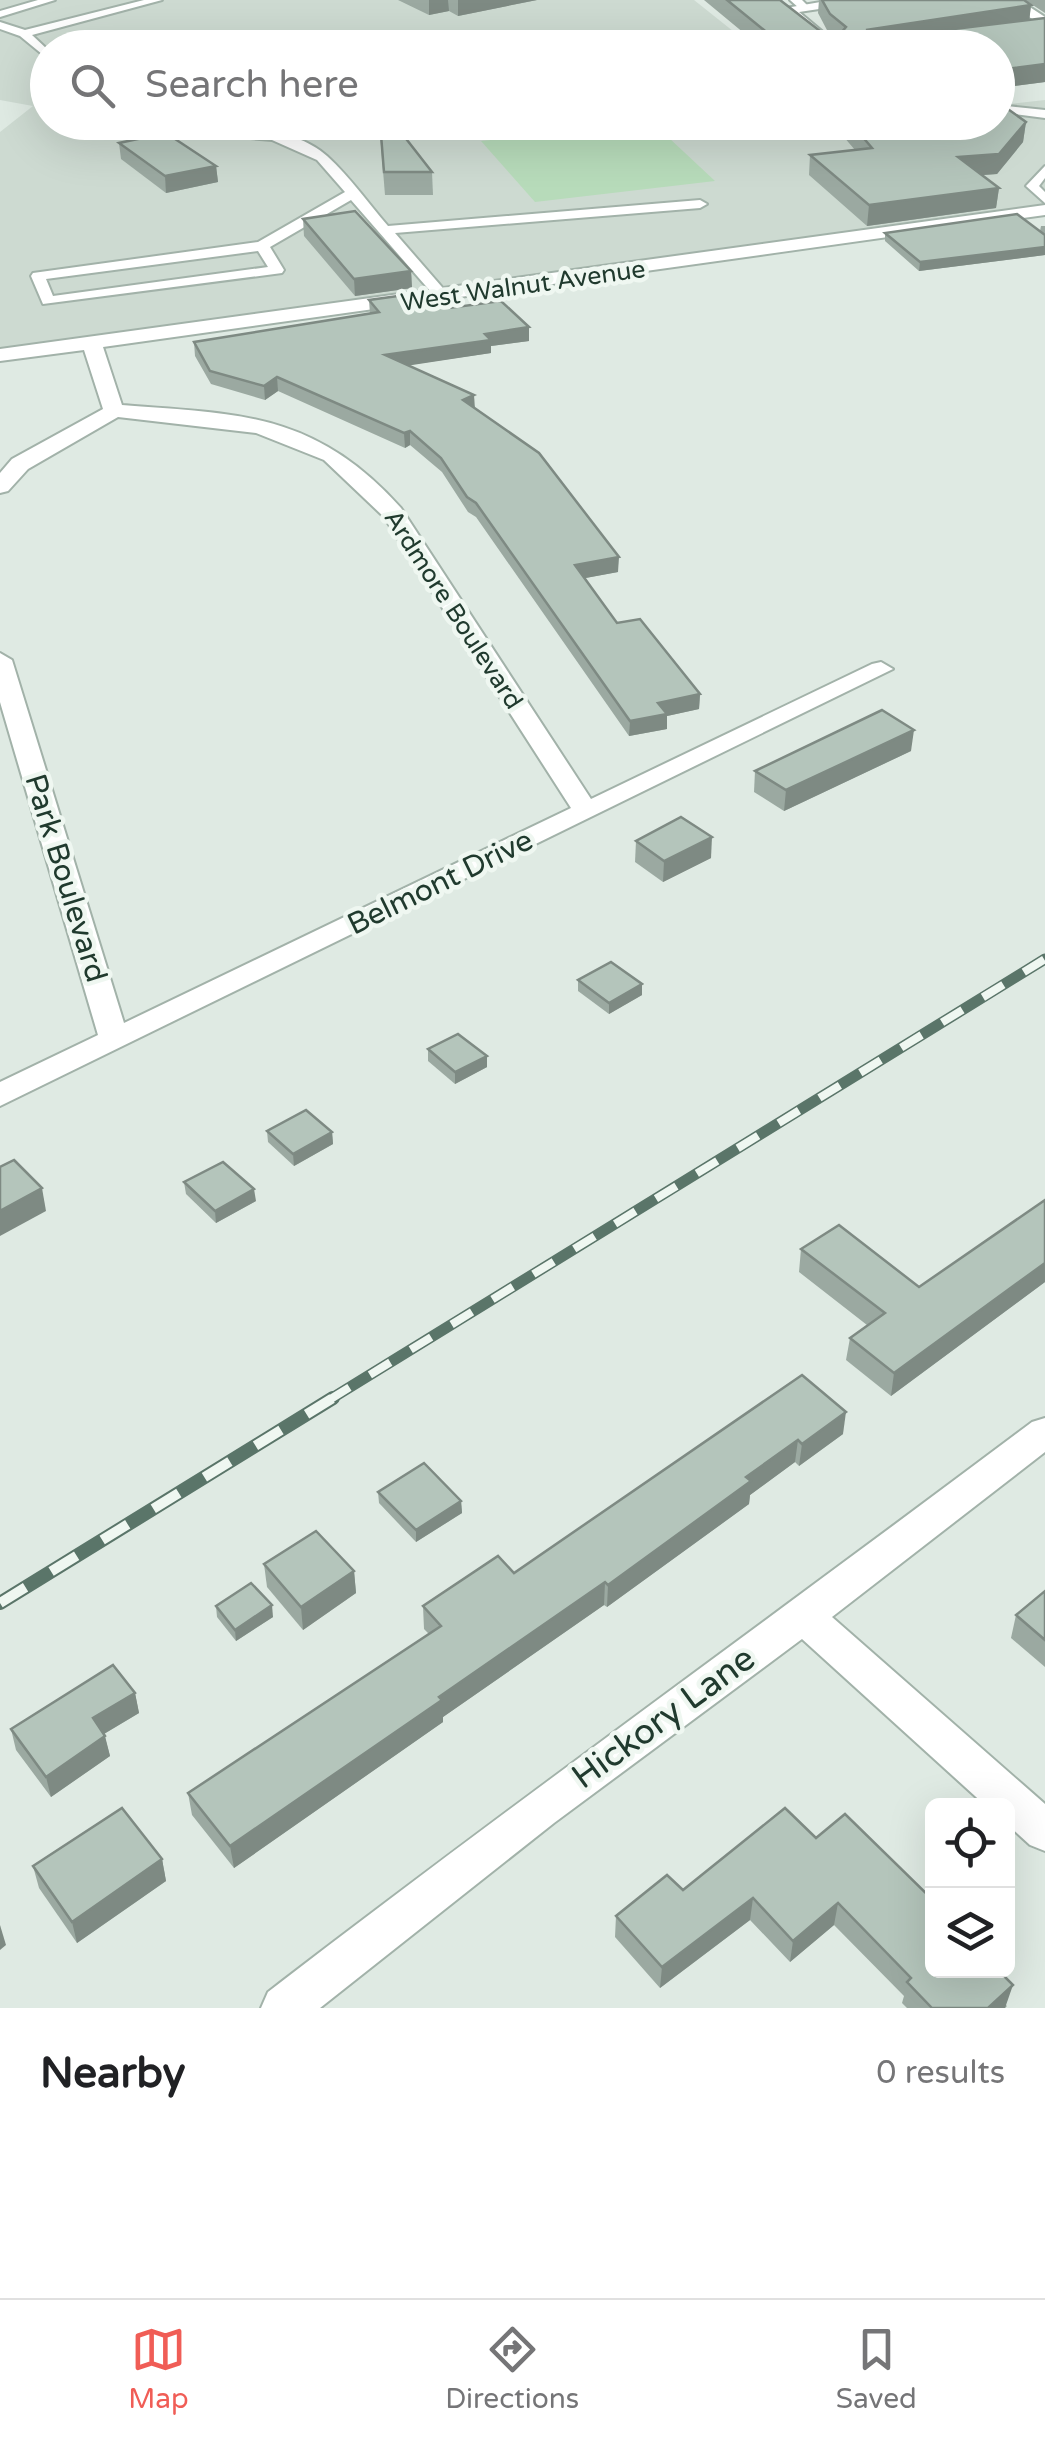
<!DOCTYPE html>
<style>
:root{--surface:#fff;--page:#f2f2f2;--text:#202124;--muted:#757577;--line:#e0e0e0;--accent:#f05d56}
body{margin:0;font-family:"Varela Round",sans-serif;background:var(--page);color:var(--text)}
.controls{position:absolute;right:30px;bottom:30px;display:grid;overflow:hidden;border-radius:15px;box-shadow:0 10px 40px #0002}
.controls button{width:90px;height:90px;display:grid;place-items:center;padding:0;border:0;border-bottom:2px solid var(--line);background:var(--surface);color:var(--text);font:50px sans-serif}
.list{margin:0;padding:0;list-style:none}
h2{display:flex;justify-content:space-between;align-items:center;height:130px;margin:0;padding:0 40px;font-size:42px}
h2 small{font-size:32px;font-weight:400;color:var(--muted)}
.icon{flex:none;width:55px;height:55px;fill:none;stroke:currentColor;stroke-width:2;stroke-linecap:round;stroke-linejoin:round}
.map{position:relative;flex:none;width:1045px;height:2008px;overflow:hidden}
.search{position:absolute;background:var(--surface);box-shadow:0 10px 40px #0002;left:30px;right:30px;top:30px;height:110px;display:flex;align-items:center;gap:25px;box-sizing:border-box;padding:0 35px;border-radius:55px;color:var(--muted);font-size:38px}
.sheet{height:290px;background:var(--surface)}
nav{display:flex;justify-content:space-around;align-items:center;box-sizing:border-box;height:140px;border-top:2px solid var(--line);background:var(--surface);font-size:28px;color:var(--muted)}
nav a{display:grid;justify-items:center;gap:5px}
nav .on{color:var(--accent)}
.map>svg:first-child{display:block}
</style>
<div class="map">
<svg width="1045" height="2008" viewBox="0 0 1045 2008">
<rect width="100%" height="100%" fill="#dfeae3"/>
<polygon fill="#cddad1" points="0,0 694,0 753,47 48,48 48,122 998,122 1001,105 1045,100 1045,210 0,355 0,132 33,106 0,100"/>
<polygon fill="#b7dbba" points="653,123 715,181 535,202 481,141"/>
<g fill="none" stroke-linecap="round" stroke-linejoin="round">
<defs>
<g id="lane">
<polygon points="38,0 55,0 0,17 0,11"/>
<polygon points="144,0 162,0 32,35 48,50 48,59 20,36 0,29 0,22 25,30"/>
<polygon points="790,0 802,0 809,7 800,9"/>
<polygon points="998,105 1045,110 1045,118 998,112"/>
<path d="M117 122C174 122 283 116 327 156 350 177 368 203 388 226L700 200 707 204 700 208 395 233 448 294 450 297 443 301 438 300 351 200 270 247 284 270 282 273 43 304 31 276 33 273 258 242 345 192 317 160 272 140 148 129ZM258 251 268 267 53 296 46 279Z"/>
<polygon points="1045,166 1045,178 1039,186 1045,192 1045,203 1026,186"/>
</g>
<g id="street">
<polygon points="832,0 880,0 799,12 842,48 825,48 780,9"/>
<polygon points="1002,0 1019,0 1045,17 1045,27"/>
<path d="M1045 205V215L103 347 122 405C243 414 315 413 401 508L591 799 872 664 881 662 893 669 0 1106V1082L98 1035 0 702V653L12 660 124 1023 571 808 384 517 324 460 256 433 118 417 28 469 8 491 0 493V473L12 459 103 409 84 350 0 361V349Z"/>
<path d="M1045 1418V1452L832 1617 1045 1804V1851L1030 1845 1008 1825V1806H986L802 1639 554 1823 320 2008H261L268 1992C520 1798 778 1613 1032 1422Z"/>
</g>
</defs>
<use href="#lane" stroke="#a2b2a9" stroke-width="4"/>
<use href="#street" stroke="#a2b2a9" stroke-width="4"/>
<use href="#lane" fill="#fff" fill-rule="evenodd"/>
<use href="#street" fill="#fff" fill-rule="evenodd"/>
<defs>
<polyline id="rail-far1" points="329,1400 1045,959"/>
<polyline id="rail" points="0,1603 333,1398"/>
</defs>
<use href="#rail-far1" stroke="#5a7569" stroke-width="11"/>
<use href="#rail" stroke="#5a7569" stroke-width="14"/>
<use href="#rail-far1" stroke="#eff7f1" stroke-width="8" stroke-dasharray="24" stroke-linecap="butt"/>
<use href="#rail" stroke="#eff7f1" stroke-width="10" stroke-dasharray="30" stroke-linecap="butt"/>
</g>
<g fill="#9ba9a1">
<polygon points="398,0 537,0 458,16 449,11 429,15"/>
<polygon points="704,0 780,0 840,46 840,42 828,32 818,13 819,0 1024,0 1031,5 1029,20 1045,82 998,88 998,48 762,48"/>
<polygon points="1025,0 1045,0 1045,13"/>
<polygon points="379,122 432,172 433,195 385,195"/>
<polygon points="838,122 1026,122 1023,142 997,174 982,175 999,188 996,208 867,226 809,175 810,155 855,150 837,129"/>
<polygon points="119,143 216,166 218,182 166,193 121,159"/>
<polygon points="303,219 411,271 412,288 355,296 304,236"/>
<polygon points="1041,226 1045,226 1045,255 919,271 885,241 885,233 1040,231"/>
<polygon points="369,300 449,308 529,341 491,346 491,353 408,365 475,408 618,572 585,578 617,623 700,694 699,709 667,716 667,729 629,736 476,517 468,512 442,472 410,445 405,448 278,391 265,400 211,384 195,356 194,342 370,314"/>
<polygon points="911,751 784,811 754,792 755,771"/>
<polygon points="636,841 711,858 663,882 635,862"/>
<polygon points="578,980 642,995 609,1014 578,991"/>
<polygon points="428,1049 487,1067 455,1084 428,1061"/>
<polygon points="267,1131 332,1132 333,1144 294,1166 268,1142"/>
<polygon points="184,1182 256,1201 216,1223 186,1194"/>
<polygon points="1045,1200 1045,1282 891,1396 846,1360 850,1338 867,1325 799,1272 801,1249 919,1287"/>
<polygon points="802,1375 843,1434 799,1466 795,1462 750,1495 749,1504 607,1607 604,1605 443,1717 443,1722 234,1868 192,1815 188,1793 429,1634 424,1629 423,1606 514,1573"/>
<polygon points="378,1492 461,1501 462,1513 416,1542 379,1503"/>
<polygon points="264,1564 354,1571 356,1593 303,1630 267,1587"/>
<polygon points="1045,1591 1045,1667 1011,1638 1016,1615"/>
<polygon points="216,1606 273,1617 236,1641 217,1617"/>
<polygon points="135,1693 139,1713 104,1734 110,1756 51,1797 16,1750 11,1729"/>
<polygon points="816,1838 1007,2006 1005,2008 907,2008 902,2003 904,1996 834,1925 790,1962 750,1920 660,1988 615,1937 616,1916"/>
<polygon points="162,1859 166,1881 77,1943 39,1888 33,1866"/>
</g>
<g fill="#7e8a83">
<polygon points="429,0 448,0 449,11 429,15"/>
<polygon points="458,0 537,0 458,16"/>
<polygon points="1031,5 1029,23 869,48 866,30"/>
<polygon points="1045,64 1045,82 998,88 998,70"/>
<polygon points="1026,122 1023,142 997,174 956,177 958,157"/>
<polygon points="216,166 218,182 166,193 165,176"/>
<polygon points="999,188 996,208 867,226 869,205"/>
<polygon points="1045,247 1045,255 919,271 920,262"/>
<polygon points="411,271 412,288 355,296 354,279"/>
<polygon points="529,327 529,341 491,346 491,353 386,369 385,355 485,334"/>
<polygon points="277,377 278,391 265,400 264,386"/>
<polygon points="474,395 475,409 463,400"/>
<polygon points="410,431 410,445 405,448 404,433"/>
<polygon points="619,557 618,572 575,580 575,565"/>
<polygon points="700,694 699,709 667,716 667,729 629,736 630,721 658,703"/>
<polygon points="914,730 911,751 784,811 786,790"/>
<polygon points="712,837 711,858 663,882 664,861"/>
<polygon points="642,984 642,995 609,1014 609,1003"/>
<polygon points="487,1056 487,1067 455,1084 455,1072"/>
<polygon points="332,1132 333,1144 294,1166 293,1154"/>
<polygon points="42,1188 46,1211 0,1236 0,1211"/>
<polygon points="254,1189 256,1201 216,1223 215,1211"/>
<polygon points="1045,1263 1045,1282 891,1396 894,1373"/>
<polygon points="846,1412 843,1434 799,1466 802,1444"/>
<polygon points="798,1440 795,1462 750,1495 749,1504 607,1607 608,1585 746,1477"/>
<polygon points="461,1501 462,1513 416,1542 416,1530"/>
<polygon points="354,1571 356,1593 303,1630 301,1607"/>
<polygon points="605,1582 604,1605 443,1717 443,1722 234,1868 230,1846 439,1697"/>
<polygon points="272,1605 273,1617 236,1641 235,1630"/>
<polygon points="135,1693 139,1713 97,1738 93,1718"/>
<polygon points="105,1736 110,1756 51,1797 46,1777"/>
<polygon points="162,1859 166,1881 77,1943 72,1922"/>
<polygon points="753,1898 750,1920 660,1988 662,1967"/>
<polygon points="838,1903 834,1925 790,1962 793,1941"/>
<polygon points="0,1925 6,1945 0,1950"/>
<polygon points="1013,1985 1005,2008 988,2008"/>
</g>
<g fill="#b4c5bb" stroke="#7e8a83" stroke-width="2.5">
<polygon points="727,0 780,0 842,48 786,48"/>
<polygon points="822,0 1024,0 1031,5 866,30 921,33 1045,18 1045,64 998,70 998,48 849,48 841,33 846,27 830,14"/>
<polygon points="998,102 1026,122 999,154 958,157 999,188 869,205 810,155 872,148 850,122 998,122"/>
<polygon points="380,122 393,122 432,172 384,172"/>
<polygon points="166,133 216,166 165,176 119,143"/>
<polygon points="355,211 411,271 354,279 303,219"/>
<polygon points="1017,214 1045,235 1045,247 920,262 885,233"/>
<polygon points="427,292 449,308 501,301 529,327 485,334 491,340 385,355 474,395 463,400 539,453 619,557 575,565 617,623 640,619 700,694 658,703 667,714 630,721 476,503 467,497 441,458 410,431 404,433 277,377 264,386 210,371 194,342 379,312 369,300"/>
<polygon points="882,710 914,730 786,790 755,771"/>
<polygon points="681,817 712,837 664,861 636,841"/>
<polygon points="611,962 642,984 609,1003 578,980"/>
<polygon points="458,1034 487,1056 455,1072 428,1049"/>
<polygon points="306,1110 332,1132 293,1154 267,1131"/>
<polygon points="14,1160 42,1188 0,1211 0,1167"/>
<polygon points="223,1162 254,1189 215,1211 184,1182"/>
<polygon points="1045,1200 1045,1263 894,1373 850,1338 885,1313 801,1249 839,1225 919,1287"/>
<polygon points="802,1375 846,1412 802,1444 798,1440 746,1477 751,1481 608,1585 605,1582 439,1697 442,1700 230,1846 188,1793 441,1626 423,1606 498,1556 514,1573"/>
<polygon points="424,1463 461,1501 416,1530 378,1492"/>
<polygon points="316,1531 354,1571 301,1607 264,1564"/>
<polygon points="251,1583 272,1605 235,1630 216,1606"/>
<polygon points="1045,1591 1045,1640 1016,1615"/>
<polygon points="113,1665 135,1693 93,1718 105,1736 46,1777 11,1729"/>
<polygon points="122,1808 162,1859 72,1922 33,1866"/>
<polygon points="785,1808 816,1838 845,1814 932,1899 932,1970 998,1970 1013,1985 988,2008 932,2008 907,1982 911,1978 838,1903 793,1941 753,1898 662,1967 616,1916 667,1875 683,1890"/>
</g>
<g text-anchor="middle" stroke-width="9" stroke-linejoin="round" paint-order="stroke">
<g font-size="25" fill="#203a2e" stroke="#eff7f1">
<text transform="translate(523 285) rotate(-8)" y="9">West Walnut Avenue</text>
<text transform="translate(454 609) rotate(57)" y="9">Ardmore Boulevard</text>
</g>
<g font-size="30" fill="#203a2e" stroke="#eff7f1">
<text transform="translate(66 878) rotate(73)" y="10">Park Boulevard</text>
<text transform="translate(440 882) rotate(-26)" y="10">Belmont Drive</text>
</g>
<g font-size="35" fill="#203a2e" stroke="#eff7f1">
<text transform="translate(663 1717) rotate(-36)" y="12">Hickory Lane</text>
</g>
</g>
</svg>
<div class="controls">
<button><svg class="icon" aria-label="locate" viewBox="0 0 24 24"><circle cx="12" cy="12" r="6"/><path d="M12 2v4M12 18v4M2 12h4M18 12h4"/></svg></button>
<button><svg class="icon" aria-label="layers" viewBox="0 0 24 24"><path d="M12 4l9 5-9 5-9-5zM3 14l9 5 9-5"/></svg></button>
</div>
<div class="search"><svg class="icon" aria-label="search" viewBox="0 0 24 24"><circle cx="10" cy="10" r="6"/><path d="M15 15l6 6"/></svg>Search here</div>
</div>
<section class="sheet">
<h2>Nearby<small>0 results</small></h2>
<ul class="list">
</ul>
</section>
<nav>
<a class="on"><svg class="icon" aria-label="map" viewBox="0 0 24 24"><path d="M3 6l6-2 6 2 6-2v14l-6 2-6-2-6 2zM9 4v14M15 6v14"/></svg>Map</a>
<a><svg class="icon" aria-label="directions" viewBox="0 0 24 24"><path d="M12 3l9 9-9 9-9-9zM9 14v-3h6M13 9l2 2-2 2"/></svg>Directions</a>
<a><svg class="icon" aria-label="saved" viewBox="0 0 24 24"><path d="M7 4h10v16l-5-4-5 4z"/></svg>Saved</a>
</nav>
